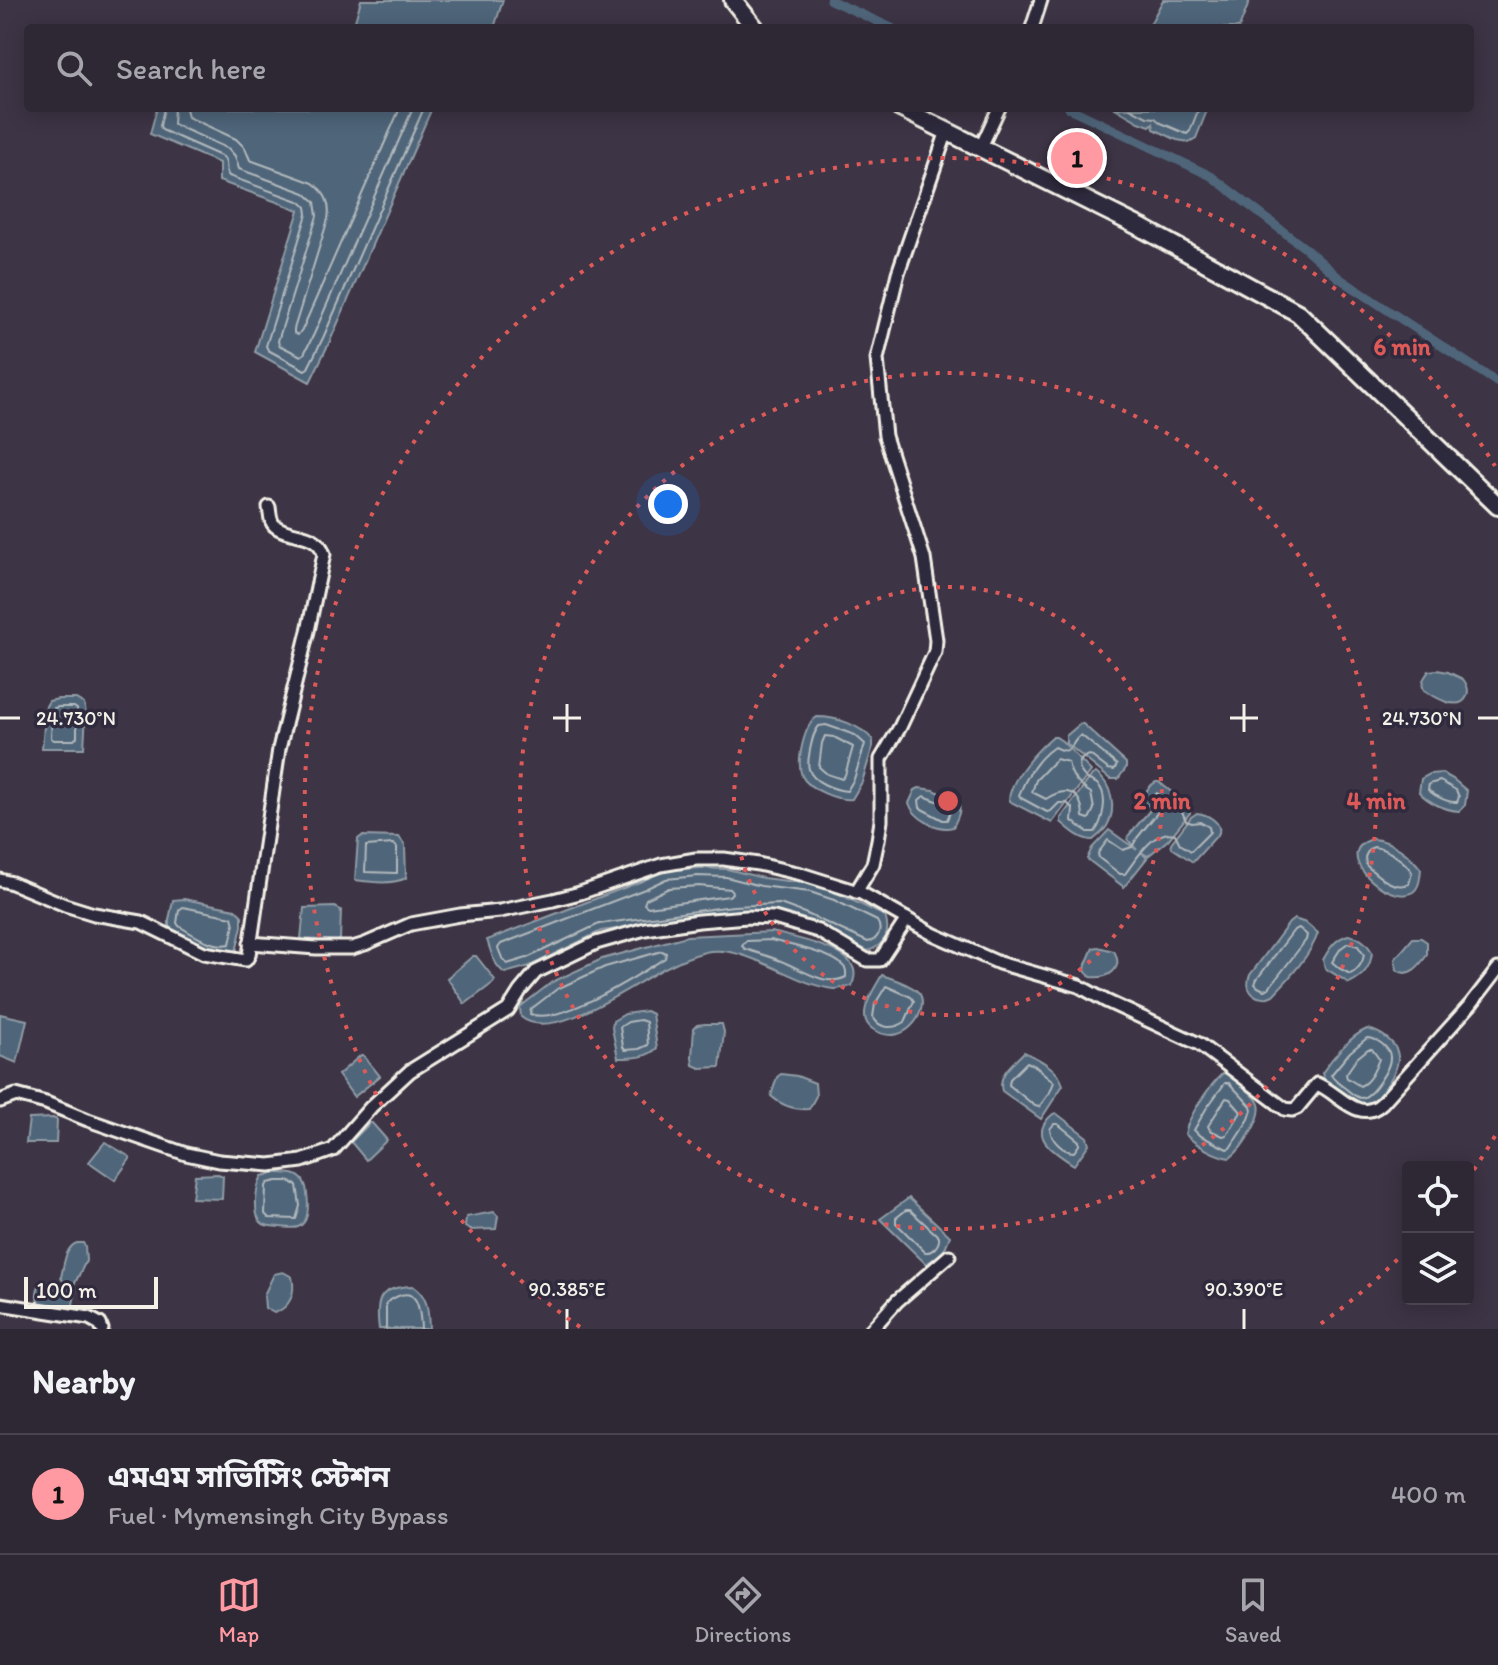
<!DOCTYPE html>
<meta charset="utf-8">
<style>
:root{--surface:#2e2734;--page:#362f3c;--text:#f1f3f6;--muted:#a7a5ac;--line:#49444f;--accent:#ff9aa2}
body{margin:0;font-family:Itim,"Noto Sans Bengali",sans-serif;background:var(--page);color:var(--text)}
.controls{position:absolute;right:24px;bottom:24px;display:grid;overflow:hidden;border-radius:8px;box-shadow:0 4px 20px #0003}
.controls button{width:72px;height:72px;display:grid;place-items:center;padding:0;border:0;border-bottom:2px solid var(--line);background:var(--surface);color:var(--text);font:40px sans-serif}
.scale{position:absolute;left:24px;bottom:20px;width:134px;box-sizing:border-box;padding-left:8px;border:4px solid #f4f1e8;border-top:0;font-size:22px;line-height:28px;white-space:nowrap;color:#f4f1e8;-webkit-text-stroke:6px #2f2a3d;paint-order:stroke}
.you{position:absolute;left:668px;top:504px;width:28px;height:28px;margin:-20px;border:6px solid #fff;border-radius:50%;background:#1a73e8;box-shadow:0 0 0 12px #1a73e833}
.badge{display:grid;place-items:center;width:52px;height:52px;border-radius:50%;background:var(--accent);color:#111;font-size:26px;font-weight:700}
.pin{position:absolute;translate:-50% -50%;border:4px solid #fff;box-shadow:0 2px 8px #0006}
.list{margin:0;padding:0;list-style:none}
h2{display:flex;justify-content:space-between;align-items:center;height:104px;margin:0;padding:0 32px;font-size:34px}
h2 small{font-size:26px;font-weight:400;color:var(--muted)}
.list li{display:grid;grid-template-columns:52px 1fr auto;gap:24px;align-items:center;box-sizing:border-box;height:120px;padding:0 32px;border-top:2px solid var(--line)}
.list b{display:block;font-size:30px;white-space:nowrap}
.list p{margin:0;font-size:26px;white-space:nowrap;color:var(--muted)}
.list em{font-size:26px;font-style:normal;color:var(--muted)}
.icon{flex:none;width:44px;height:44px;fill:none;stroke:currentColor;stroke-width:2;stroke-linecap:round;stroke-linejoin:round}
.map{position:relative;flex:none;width:1498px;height:1329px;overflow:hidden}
.search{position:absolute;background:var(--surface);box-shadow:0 4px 20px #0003;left:24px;right:24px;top:24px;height:88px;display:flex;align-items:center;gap:20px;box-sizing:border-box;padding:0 28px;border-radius:8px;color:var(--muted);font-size:30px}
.sheet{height:224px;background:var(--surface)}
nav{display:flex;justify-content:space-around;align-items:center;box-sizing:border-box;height:112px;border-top:2px solid var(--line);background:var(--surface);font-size:22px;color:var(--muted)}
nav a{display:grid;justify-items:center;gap:4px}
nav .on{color:var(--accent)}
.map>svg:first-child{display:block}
</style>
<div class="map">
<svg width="1498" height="1329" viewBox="0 0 1498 1329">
<rect width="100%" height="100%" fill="#3d3445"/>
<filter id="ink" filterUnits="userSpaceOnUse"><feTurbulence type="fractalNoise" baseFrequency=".0125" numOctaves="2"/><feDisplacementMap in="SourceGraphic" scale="16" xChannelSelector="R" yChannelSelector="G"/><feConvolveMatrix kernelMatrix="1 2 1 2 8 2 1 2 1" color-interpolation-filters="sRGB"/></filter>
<g filter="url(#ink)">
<g fill="#4f657a" stroke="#919da6" stroke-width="2">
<polygon points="361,0 503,0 494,28 353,28"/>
<polygon points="1163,0 1250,0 1239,28 1148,28"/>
<polygon points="157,108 432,108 330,341 310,382 255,352 299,210 219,181 219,163 150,134"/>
<polygon points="1115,108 1208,108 1196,138 1189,142 1177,140 1154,129 1153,123 1150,126 1139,122"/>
<path d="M1437 670 1448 672 1463 679C1467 684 1470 691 1466 698 1458 712 1433 696 1424 690 1420 682 1424 678 1429 671Z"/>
<polygon points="58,699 76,699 84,704 86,713 84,748 42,748 46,706 49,701"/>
<path d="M817 717C837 717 860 725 873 740V746L862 782 852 799C838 801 808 789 802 776 796 762 804 725 817 717Z"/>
<polygon points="1080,724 1083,724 1126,763 1126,768 1118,779 1110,779 1066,743 1066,736"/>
<path d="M1052 737H1056L1062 741 1091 771 1052 823 1009 801C1009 780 1037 750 1052 737Z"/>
<path d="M1096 773C1112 784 1117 809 1107 826 1104 831 1098 836 1093 840 1081 840 1071 831 1061 822V818L1092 775Z"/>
<path d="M1442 773 1453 779 1467 791 1465 805 1459 811C1445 810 1429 803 1419 792L1421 779 1430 774Z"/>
<polygon points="1156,782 1159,782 1189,806 1190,813 1168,840 1148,856 1141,852 1147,858 1124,887 1087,859 1092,848 1109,830 1137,850 1128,840 1129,835 1151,809 1141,799 1150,786"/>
<path d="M919 788 934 790 957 801C963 809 957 819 953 827 938 831 914 819 909 803L915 790Z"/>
<path d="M1197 813C1207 814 1222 822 1219 833L1193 862 1172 848 1171 843 1191 817Z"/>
<path d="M362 836 399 837 405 845 406 878C392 885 371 882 355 880L358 839Z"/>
<path d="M1373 839C1391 840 1410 855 1421 869 1420 877 1420 887 1413 892 1389 907 1327 852 1373 839Z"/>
<path d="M698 868 727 869 763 878 812 884 837 893 885 916C891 933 885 945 868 951L804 921 777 912 733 914 601 931 530 966 505 973C494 966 491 952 487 940L642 881 664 871Z"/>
<polygon points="184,899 235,909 242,916 242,926 236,952 232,954 206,949 169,930 169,920 173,900"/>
<polygon points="335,907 341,910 340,940 336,941 301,939 304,908"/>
<path d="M1294 919 1306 923 1318 933C1312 953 1288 980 1273 995 1258 1003 1243 992 1250 975L1289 923Z"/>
<path d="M772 932C791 937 845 947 853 967 856 973 854 979 852 986 846 987 840 989 834 989 796 986 745 943 705 952 694 955 681 960 671 965 639 979 554 1045 521 1017L520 1007 552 982 602 959 687 936Z"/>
<path d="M1348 935C1360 937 1366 942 1372 952 1371 967 1363 977 1349 983L1325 968 1323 960C1329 949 1335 939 1348 935Z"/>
<path d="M1413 938H1421L1427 942V955C1420 965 1409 979 1397 970L1395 959Z"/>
<path d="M1098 947 1114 951C1124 969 1109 979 1091 977L1085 971 1086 964 1093 948Z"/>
<polygon points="473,956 476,956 495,980 493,983 465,1004 447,978"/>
<path d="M882 975C893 979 908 983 917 991 933 1004 908 1050 874 1030 853 1018 874 989 882 975Z"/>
<path d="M646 1011 652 1014 657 1048C647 1058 633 1058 618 1058L612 1028 613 1021 625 1014Z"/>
<polygon points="0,1014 27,1020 17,1063 0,1056"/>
<polygon points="705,1024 722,1024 724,1032 720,1067 700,1068 693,1065 692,1057 694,1028 697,1025"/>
<path d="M1367 1029C1379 1031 1397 1042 1398 1056 1399 1070 1379 1103 1364 1106 1356 1108 1348 1100 1342 1096 1332 1089 1325 1085 1322 1073 1332 1058 1350 1036 1367 1029Z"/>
<path d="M1024 1052C1039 1059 1058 1068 1063 1085L1041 1119 1002 1091C997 1074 1013 1064 1024 1052Z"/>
<polygon points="361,1055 363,1055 380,1076 354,1097 338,1075"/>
<path d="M1223 1073C1233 1074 1237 1080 1244 1087 1248 1091 1255 1096 1258 1102 1266 1115 1241 1150 1230 1158 1215 1156 1196 1145 1185 1134 1188 1116 1210 1085 1223 1073Z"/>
<path d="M781 1074 797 1076 815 1083 816 1096 809 1109C795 1110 781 1105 771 1096L777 1077Z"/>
<path d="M1053 1114 1056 1113 1087 1137 1089 1144 1074 1165C1054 1152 1026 1136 1053 1114Z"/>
<polygon points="53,1118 57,1120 56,1143 26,1143 29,1119"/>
<polygon points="370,1123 372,1123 387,1140 366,1160 351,1142"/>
<polygon points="105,1142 130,1157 130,1159 115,1180 89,1162"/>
<path d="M276 1173C289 1173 302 1172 306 1187 308 1198 312 1222 298 1227 293 1229 285 1227 280 1227 274 1226 266 1227 262 1223 252 1215 256 1186 262 1176Z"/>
<polygon points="218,1174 223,1176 222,1199 192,1198 195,1175"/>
<polygon points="909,1198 950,1236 943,1253 926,1264 880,1219"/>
<polygon points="494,1212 498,1216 496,1229 470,1230 465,1227 466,1217"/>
<path d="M77 1243H83L85 1246 86 1261 75 1283C70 1284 62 1283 61 1277 64 1265 65 1247 77 1243Z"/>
<path d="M283 1272 292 1277C296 1293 290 1308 274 1313L265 1308 264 1295 274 1274Z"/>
<path d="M47 1283 68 1286 76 1289 72 1310 40 1307C36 1299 35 1292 40 1284Z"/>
<path d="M413 1286C429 1297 428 1311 429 1329H379C375 1298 379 1287 413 1286Z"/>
</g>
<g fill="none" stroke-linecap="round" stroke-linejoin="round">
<g stroke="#b2b9bc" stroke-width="2">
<path d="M164 108 160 126 162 130 223 157C229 163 224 171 229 176L301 202 306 207 307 214 266 346 268 350 305 370 308 368 323 338 424 108"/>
<polyline points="174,108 173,124 229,149 235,156 239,169 305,193 315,202 317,216 278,341 279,345 301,356 304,354 314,334 413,108"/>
<path d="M186 108 188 117 236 139 245 148 250 160 313 183C325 192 331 204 328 219L294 329V333L298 335 303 328 400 108"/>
<polyline points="1130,108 1147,117 1155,118 1161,123 1187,134 1190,131 1199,108"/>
<polygon points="59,707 74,707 77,709 77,737 74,740 54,740 51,738 52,714 54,708"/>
<path d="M826 725 855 735 865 744 854 779 847 791C835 790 812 782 809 769 807 763 809 756 810 750 812 741 813 733 819 726Z"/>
<path d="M1081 735 1117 765 1114 770 1108 769 1090 755C1077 758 1076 769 1086 778 1089 781 1094 781 1097 784 1110 795 1102 822 1095 832H1088L1072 821 1073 809 1067 803H1059L1051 811 1047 812 1021 798 1019 795C1026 777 1038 758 1054 747 1074 757 1069 743 1081 735Z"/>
<polygon points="825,736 834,737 853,747 845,775 842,779 827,774 819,767 822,743"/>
<path d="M1056 759 1068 762C1071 777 1078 785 1091 793L1094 809 1089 819 1083 817C1082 791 1066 786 1046 799L1032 792 1036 780Z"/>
<path d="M1440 781 1456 790 1459 797 1457 802C1448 803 1435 796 1428 790L1429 784Z"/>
<path d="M1157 793 1181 809 1186 821 1192 823 1200 822 1209 827 1210 832 1191 851 1180 844 1175 834C1154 828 1136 859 1125 874H1120L1099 858 1098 853 1108 840 1123 850 1132 847 1137 838 1158 812V806L1153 797Z"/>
<polygon points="924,796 950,806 951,810 947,820 943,820 920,808 919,800"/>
<polygon points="393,844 397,847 397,873 365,872 366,846"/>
<path d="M1374 847C1388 849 1405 861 1412 872L1409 884C1393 890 1378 876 1366 865L1365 857 1369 849Z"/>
<path d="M698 876 726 877 761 886 810 892 834 900 877 921C883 930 878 940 868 942L807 914 780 904 733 906 599 924 527 958 507 964 502 958 498 948 501 944 645 889 666 879Z"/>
<polygon points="699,886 731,889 732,893 729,896 648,907 644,904 646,899 669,888"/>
<path d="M183 907 232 917 234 925 230 944C213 948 193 935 179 926L177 923 179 910Z"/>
<polygon points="1299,928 1307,935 1306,940 1269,988 1264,990 1258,987 1255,984 1257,979 1294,930"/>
<path d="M771 940C788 945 831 953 842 965 847 969 846 972 846 977 825 988 800 968 781 961 769 956 757 953 745 949L742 946 746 941Z"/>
<path d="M1348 943 1358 946 1364 955C1363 963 1357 971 1350 974L1339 968 1332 962 1341 948Z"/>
<path d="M662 951 666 953 665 958C638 975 560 1026 530 1014L531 1009 557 989 605 967Z"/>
<path d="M886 986 911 997 914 1001 905 1022C894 1029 880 1030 873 1017L875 1004Z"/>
<polygon points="640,1020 646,1022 648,1045 639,1049 625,1050 623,1047 620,1027 628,1022"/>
<path d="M1367 1038C1376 1038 1390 1047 1390 1057 1391 1067 1372 1097 1361 1098 1356 1098 1349 1091 1345 1088 1339 1084 1335 1081 1331 1075L1350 1052Z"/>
<path d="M1368 1049H1372L1379 1059C1375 1069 1370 1082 1360 1086L1347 1078 1346 1074 1357 1058Z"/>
<polygon points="1027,1062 1035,1066 1054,1082 1050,1092 1039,1107 1035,1106 1009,1085 1010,1079"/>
<polygon points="1225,1083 1229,1083 1251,1106 1252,1110 1249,1119 1230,1148 1227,1149 1199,1135 1194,1130 1206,1109"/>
<polygon points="1226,1098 1230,1099 1241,1112 1227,1135 1223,1136 1210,1130 1208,1126"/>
<path d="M1054 1124H1058L1079 1141V1145L1074 1152C1064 1152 1051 1141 1050 1129Z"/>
<polygon points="277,1181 288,1181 297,1185 300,1206 296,1219 269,1218 265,1214 266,1186 268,1183"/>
<path d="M906 1210H910L939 1237C940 1244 933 1253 925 1252L896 1223V1218Z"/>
<path d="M386 1329V1303C416 1281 420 1304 421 1329"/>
</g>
<g stroke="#4f657a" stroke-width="9">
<polyline points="830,0 892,28"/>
<polyline points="1069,108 1211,176 1306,249 1339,278 1498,383"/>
</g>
<defs>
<g id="minor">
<polyline points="1032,28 1041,0"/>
<polyline points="981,147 999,108"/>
<path d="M0 880 12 883 65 905 94 914 141 922 204 953 246 960 249 955 279 749 308 631 324 554C317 530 289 538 275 526 270 522 270 513 269 507"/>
<polyline points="856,892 873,864 878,840 881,821 881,759 900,727 935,652 936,640 924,558 885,436 877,359 898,273 947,131"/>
<path d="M250 943 316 948H352L365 944 411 924 460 915 500 911 553 900 580 893 661 865 696 859H724L758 864 801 874 861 893 933 934 999 963 1079 986 1106 1001 1199 1044 1285 1109 1292 1110 1297 1108 1317 1084C1339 1093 1359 1125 1382 1103L1471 1004 1498 969"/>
<polyline points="0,1101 16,1095 46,1103 88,1120 186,1154 219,1161 270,1165 302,1161 333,1150 371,1107 410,1071 508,1010 520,991 536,972 596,943 645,929 699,921 747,917 774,918 818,931 867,960 880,960 907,919"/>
<polyline points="0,1304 89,1318 100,1324 102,1329"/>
<polyline points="872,1329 897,1301 949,1256"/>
</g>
<g id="highway">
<polyline points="733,0 755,28"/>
<polyline points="900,108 1142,228 1298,313 1498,506"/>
</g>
</defs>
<use href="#minor" stroke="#f4f1e8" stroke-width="17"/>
<use href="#highway" stroke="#f4f1e8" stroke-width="22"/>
<use href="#minor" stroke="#2f2a3d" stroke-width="11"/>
<use href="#highway" stroke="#2f2a3d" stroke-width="16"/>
</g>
</g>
<path fill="none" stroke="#f4f1e8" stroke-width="3" d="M567 704V732M1244 704V732M0 718H20M553 718H581M1230 718H1258M1478 718H1498M567 1309V1329M1244 1309V1329"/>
<g fill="none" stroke="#de5a58" stroke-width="4" stroke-dasharray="4 8">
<circle cx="948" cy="801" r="214"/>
<circle cx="948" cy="801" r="428"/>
<path d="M1495 1136A642 642 0 0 1 1471 1174M1406 1251A642 642 0 0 1 1316 1327M580 1327A642 642 0 1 1 1495 466"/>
</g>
<g font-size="20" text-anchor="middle" fill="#f4f1e8" stroke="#2f2a3d" stroke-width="7" stroke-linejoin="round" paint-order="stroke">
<text x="76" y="725">24.730°N</text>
<text x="1422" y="725">24.730°N</text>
<text x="567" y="1296">90.385°E</text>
<text x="1244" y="1296">90.390°E</text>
</g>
<circle cx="948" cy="801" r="12" fill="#de5a58" stroke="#2f2a3d" stroke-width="4"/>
<g font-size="24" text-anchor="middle" font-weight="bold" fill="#de5a58" stroke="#2f2a3d" stroke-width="7" stroke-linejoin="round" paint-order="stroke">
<text x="1402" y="355">6 min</text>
<text x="1162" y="809">2 min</text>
<text x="1376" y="809">4 min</text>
</g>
</svg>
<div class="controls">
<button><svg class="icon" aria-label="locate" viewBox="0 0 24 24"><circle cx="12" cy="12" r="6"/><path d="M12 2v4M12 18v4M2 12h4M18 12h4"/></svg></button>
<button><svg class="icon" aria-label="layers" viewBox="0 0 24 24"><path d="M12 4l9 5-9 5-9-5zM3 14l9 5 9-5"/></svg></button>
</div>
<div class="scale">100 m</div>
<div class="you"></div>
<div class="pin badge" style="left:1077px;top:158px">1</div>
<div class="search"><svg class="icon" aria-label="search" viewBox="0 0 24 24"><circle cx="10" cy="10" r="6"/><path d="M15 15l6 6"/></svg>Search here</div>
</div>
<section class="sheet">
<h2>Nearby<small></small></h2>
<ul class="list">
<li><span class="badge">1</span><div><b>এমএম সাভ‌িসি‌িং স্ট‌েশন</b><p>Fuel · Mymensingh City Bypass</p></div><em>400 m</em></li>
</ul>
</section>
<nav>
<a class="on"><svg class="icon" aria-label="map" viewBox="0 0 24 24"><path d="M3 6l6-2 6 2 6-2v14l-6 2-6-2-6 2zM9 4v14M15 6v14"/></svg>Map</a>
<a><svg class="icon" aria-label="directions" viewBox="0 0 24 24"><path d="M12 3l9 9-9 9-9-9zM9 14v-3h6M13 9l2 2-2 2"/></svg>Directions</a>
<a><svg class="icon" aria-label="saved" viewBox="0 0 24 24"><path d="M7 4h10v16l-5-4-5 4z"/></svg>Saved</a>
</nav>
